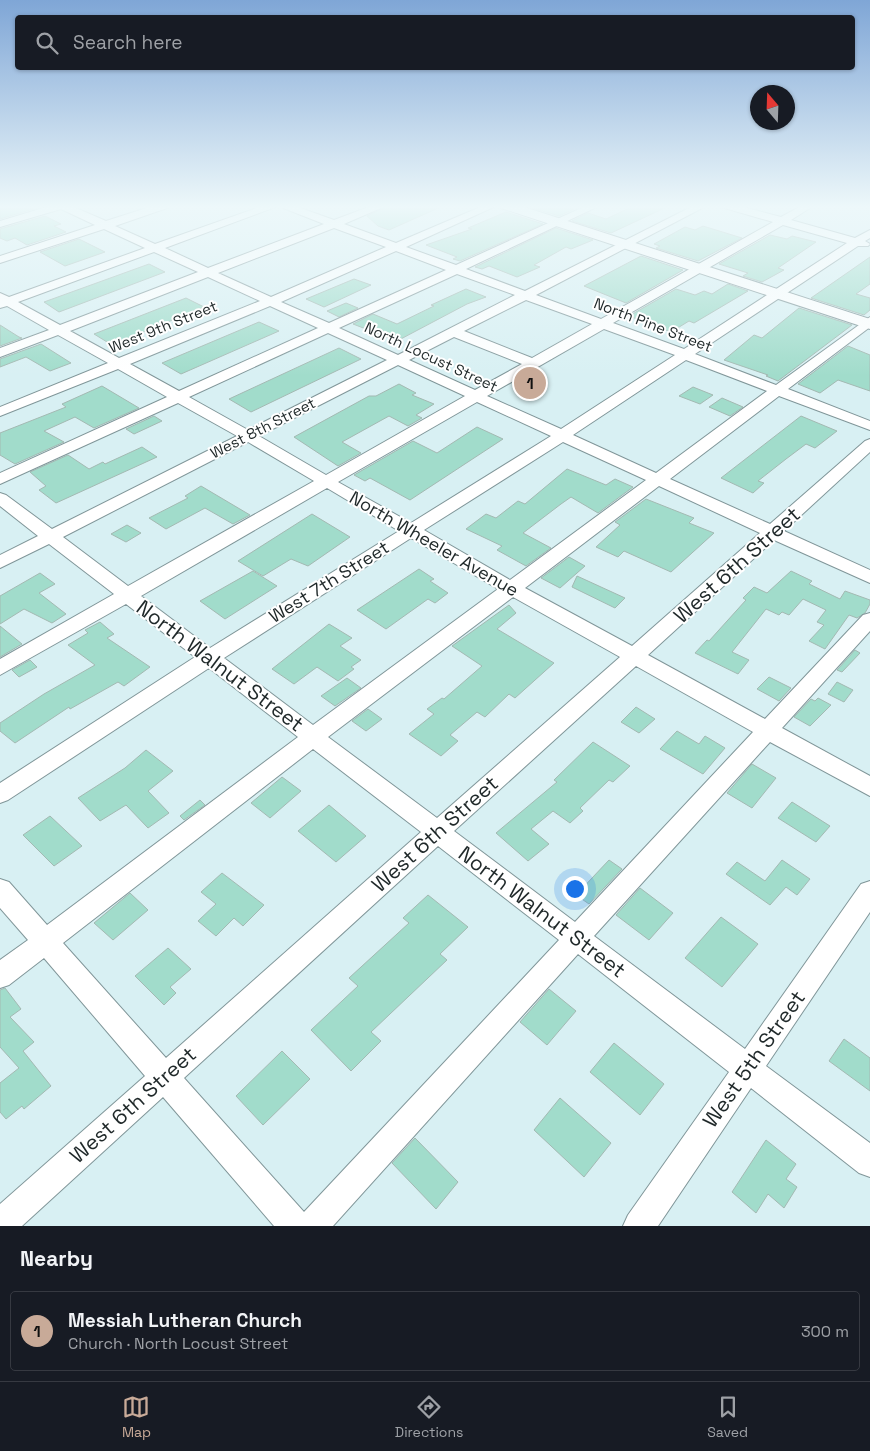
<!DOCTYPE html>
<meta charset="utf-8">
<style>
:root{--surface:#171b24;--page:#242831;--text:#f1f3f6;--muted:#9ea1a6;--line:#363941;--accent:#c8aa98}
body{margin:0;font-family:"Space Grotesk",sans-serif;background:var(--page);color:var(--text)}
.compass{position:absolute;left:750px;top:85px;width:45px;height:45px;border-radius:50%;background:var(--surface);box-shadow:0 1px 4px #0004;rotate:341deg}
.you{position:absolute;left:574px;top:888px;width:18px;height:18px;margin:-12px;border:4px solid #fff;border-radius:50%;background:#1a73e8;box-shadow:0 0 0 8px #1a73e833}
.badge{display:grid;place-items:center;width:32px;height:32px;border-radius:50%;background:var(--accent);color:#111;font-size:16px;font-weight:700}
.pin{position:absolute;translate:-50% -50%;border:2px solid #fff;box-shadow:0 1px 5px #0006}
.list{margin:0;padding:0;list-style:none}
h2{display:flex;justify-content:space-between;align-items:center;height:65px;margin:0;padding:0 20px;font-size:21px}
h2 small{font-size:16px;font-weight:400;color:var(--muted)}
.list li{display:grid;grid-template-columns:32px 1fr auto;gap:15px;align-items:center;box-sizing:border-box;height:80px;margin:0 10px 10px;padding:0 10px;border:1px solid var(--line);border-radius:5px}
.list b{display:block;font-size:19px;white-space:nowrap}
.list p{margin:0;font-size:16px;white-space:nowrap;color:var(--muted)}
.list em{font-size:16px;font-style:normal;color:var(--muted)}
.icon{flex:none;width:28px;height:28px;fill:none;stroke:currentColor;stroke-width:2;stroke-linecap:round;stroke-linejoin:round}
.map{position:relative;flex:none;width:870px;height:1226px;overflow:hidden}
.search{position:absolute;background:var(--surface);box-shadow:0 1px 4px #0004;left:15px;right:15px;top:15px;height:55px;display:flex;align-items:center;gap:12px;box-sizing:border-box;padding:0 18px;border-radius:5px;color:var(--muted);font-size:19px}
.sheet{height:155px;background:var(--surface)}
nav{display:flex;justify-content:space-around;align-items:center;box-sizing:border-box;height:70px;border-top:1px solid var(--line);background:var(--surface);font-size:14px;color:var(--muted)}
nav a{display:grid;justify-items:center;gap:2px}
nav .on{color:var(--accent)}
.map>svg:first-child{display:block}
</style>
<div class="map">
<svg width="870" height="1226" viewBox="0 0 870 1226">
<rect width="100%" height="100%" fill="#d8f0f3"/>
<g fill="#a1dccb" stroke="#a3b9b2">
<polygon points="11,205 26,205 33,209 0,219 0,208"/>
<polygon points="390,205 445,205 389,230 378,226 367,216"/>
<polygon points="523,205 559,205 574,209 559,216"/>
<polygon points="636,205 671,205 611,233 572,221 588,213 606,219"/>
<polygon points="506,212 543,224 460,261 453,259 457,257 426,245 472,229 468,228"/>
<polygon points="45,216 61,224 54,226 66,232 27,245 15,238 7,241 0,238 0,229"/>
<polygon points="703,226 742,238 698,261 656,248 660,246 654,244 685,227 695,230"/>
<polygon points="556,228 593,240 571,249 566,247 534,265 540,267 517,277 489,266 482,269 475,267"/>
<polygon points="770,235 787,239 792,236 816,242 778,268 784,270 762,282 743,276 748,273 719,264"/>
<polygon points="79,239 105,252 65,266 40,252"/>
<polygon points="641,256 683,270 626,303 584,286"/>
<polygon points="870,257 870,284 856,294 870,298 870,310 864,315 811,298"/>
<polygon points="149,264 165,272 59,312 44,302"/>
<polygon points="354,279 371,285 324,307 306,299"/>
<polygon points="728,284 748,291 694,323 689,321 671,332 629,316 676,289 695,295 704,291 712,294"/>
<polygon points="466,289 486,297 467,304 397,341 353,324 373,314 397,324 434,306 431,305"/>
<polygon points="186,298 204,307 112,345 94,334"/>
<polygon points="346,303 358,308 339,317 327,311"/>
<polygon points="799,308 852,325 778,381 766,376 768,375 724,360 754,335 762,338"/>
<polygon points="259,322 279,331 181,374 162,363"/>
<polygon points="0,325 19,337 22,338 0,346"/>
<polygon points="41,344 71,363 50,371 26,357 0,367 0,359"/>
<polygon points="848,346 870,355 870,391 838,380 820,393 798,384"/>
<polygon points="339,348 361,359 251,412 229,399"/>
<polygon points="399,384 416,393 412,395 434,404 416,415 422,418 408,426 389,416 342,442 361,453 338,466 294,437 369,396 376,396"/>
<polygon points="102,386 139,408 94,428 75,417 44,431 64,442 15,464 0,455 0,433 66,407 62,404"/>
<polygon points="693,387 713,395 700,404 679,396"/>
<polygon points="722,398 743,407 730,416 709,407"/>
<polygon points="154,416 162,421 134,434 126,429"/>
<polygon points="801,416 837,431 815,448 806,444 786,459 758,481 764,483 753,493 721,478"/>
<polygon points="477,427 503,439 410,500 370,478 365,481 354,475 413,441 437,453"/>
<polygon points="142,447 157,457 56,503 39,490 46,486 30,472 68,455 89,469 103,462 105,464"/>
<polygon points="567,469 606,485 615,479 633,487 598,513 571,497 561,504 523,533 551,548 526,566 497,550 502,546 466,529 486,514 496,518 518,501 525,504"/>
<polygon points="201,486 250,515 233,524 205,508 166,529 149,518 188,498 185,496"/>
<polygon points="646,499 694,518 689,523 714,533 671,572 624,551 618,557 596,547 620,525 615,522"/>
<polygon points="312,514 350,537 308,566 291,559 263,576 238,561"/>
<polygon points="127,525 141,533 126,542 111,534"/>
<polygon points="569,557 585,566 560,588 541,578"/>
<polygon points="419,569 434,579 430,581 448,593 435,603 428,599 386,629 357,610"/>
<polygon points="253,571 277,586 225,619 200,601"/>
<polygon points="791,571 812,581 809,584 840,599 845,591 870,600 870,604 865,613 857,618 849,615 825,649 809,641 824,625 817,622 826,610 803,599 789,615 782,612 779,615 766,609 732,652 749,660 738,674 695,653 707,640 709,641 746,600 743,598 754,587 767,593"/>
<polygon points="40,573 55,584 39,593 66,614 52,623 24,609 0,624 0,596"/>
<polygon points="577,576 625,598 615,608 572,587"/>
<polygon points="509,605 516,613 497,629 554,663 515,698 509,694 485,717 477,712 450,735 458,741 441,756 409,734 434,714 427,709 442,698 444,699 482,666 452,646"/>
<polygon points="100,622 114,634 107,638 150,667 124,686 118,682 70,709 69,707 15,743 0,731 0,723 44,694 95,665 68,645 88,633 85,630"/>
<polygon points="329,624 352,638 340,646 361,660 351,667 354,669 338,681 317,667 294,684 272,669"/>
<polygon points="0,626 22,644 0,657"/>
<polygon points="855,650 860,653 842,672 837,670"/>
<polygon points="30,660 37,667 19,677 12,670"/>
<polygon points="769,677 791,688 779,701 757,689"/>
<polygon points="347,678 361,688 335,706 321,696"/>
<polygon points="837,682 853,690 844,702 828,694"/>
<polygon points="818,698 831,705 810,726 794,717 811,699 815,701"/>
<polygon points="636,707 655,719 639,733 621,722"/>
<polygon points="368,709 382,719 366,731 352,721"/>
<polygon points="677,731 699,744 705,736 725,748 703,774 660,749"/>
<polygon points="593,742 630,766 613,782 609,780 580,808 583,811 570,823 553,811 531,829 549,844 528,861 496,833 557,782 554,780"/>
<polygon points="146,750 173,771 148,791 169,813 148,828 126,805 100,821 78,798 125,768"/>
<polygon points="752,764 776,778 752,808 727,793"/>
<polygon points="282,777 301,791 270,818 251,803"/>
<polygon points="200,800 205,805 184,820 180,816"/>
<polygon points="792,802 830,826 816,842 778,818"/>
<polygon points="329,805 366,836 336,862 298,831"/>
<polygon points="50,816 82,846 54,866 23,835"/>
<polygon points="609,860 622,869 589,904 576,895"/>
<polygon points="782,860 810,879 797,895 786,887 770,905 726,874 737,862 765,881"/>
<polygon points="222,873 264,905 243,926 234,918 216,936 198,921 216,904 201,892"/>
<polygon points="640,888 673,913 649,940 616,915"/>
<polygon points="130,893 148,910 113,940 94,923"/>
<polygon points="428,895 468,927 440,954 447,960 371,1032 381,1041 351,1071 311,1030 358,986 349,978 409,923 403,918"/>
<polygon points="721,917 758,944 722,987 685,958"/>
<polygon points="168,948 191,969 170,987 176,993 164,1005 135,976"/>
<polygon points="5,988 21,1009 10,1017 34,1042 23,1051 51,1086 24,1109 22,1106 6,1119 0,1112 0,1083 19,1068 0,1047 0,990"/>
<polygon points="549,989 576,1011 547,1045 520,1022"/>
<polygon points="844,1039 870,1058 870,1091 829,1061"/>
<polygon points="614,1043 664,1084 640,1115 590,1072"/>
<polygon points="282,1051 310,1079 263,1125 236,1096"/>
<polygon points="560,1098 611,1143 584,1177 534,1130"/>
<polygon points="415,1138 458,1182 436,1209 392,1163"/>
<polygon points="766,1140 796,1164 786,1179 797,1187 784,1208 768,1194 756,1213 732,1192"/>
</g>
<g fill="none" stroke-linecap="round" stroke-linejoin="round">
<defs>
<path id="minor" d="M53 205H69L106 221 156 205H171L170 207 115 226 155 244 265 205H292L334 220 374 205H388L344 224 396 243 485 205H498L406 247 456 265 588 205H601L466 269 525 291 695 205H708L536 295 601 319 773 222 721 207 720 205H736L781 217 803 205H815L791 220 855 238 870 230V238L865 241 870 244 868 246H858L695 354 776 385 870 317V327L788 389 870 421V430L779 396 670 479 770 524 865 441 870 439V452L784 531 870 570V583L774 540 648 655 765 719 863 615 870 613V631L782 728 870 776V796L770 742 594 936 745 1049 861 884 870 881V912L766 1066 870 1143V1177L859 1173 751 1088 658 1226H623L628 1215 729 1072 578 954 333 1226H274L163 1097 22 1226H0V1204L145 1076 44 958 9 985 0 988V960L28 940 0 908V879L9 882 47 925 298 737 209 668 8 800 0 803V783L195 657 126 604 0 675V659L114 594 49 544 0 568V555L38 536 0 506V493L6 495 52 529 237 436 178 403 0 484V473L167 397 118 369 0 416V407L108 363 58 335 0 357V348L49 330 7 306 0 308V293L9 297 145 248 104 229 0 263V256L95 225 61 209 0 227V221ZM278 206 324 224 208 268 165 248ZM783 225 847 243 684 349 613 323ZM334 228 386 247 271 297 218 273ZM396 251 446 270 329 323 281 302ZM154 252 198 272 60 325 18 302ZM457 274 515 295 398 355 339 328ZM208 277 260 301 119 358 70 331ZM526 300 592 324 532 358 464 331ZM270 306 318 328 179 391 130 364ZM604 329 675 355 561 429 487 396ZM328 333 387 360 248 430 189 397ZM454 337 522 364 475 390 409 360ZM686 360 767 391 656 473 573 435ZM398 365 465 396 326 475 259 436ZM477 402 551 436 411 523 338 482ZM248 442 314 481 128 586 63 537ZM563 442 646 480 510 580 424 530ZM659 486 760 533 632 646 525 588ZM327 488 399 531 210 648 141 596ZM411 538 498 589 313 725 224 658ZM513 597 620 657 437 818 328 737ZM636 666 753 732 575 922 454 831ZM313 749 421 832 166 1058 63 943ZM438 846 559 940 304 1212 184 1078Z"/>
<polygon id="major" points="499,205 518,205 870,319 870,329 501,208"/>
</defs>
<use href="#minor" stroke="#809699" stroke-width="2"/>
<use href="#major" stroke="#809699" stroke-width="2"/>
<use href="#minor" fill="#fff" fill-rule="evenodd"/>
<use href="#major" fill="#fff" fill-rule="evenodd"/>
</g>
<linearGradient id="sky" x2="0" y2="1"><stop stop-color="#7fa6d6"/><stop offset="0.55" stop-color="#edf8fa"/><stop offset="1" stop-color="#edf8fa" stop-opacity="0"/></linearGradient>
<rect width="870" height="376" fill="url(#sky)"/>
<g text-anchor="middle" stroke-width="4" stroke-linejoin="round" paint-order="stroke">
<g font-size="15" fill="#1f2829" stroke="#fff">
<text transform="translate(653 325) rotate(21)" y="5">North Pine Street</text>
<text transform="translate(163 327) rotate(-22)" y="5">West 9th Street</text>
<text transform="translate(431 357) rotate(25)" y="5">North Locust Street</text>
<text transform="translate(263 428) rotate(-27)" y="5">West 8th Street</text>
</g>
<g font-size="18" fill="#1f2829" stroke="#fff">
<text transform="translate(434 544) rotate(30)" y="6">North Wheeler Avenue</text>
<text transform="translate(329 582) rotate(-32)" y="6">West 7th Street</text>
</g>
<g font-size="21" fill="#1f2829" stroke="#fff">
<text transform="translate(737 565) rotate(-42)" y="7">West 6th Street</text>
<text transform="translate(220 666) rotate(37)" y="7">North Walnut Street</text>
<text transform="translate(435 834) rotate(-42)" y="7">West 6th Street</text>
<text transform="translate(542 912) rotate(37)" y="7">North Walnut Street</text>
<text transform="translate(754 1059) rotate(-55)" y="7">West 5th Street</text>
<text transform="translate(133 1105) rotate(-42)" y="7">West 6th Street</text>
</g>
</g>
</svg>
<svg class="compass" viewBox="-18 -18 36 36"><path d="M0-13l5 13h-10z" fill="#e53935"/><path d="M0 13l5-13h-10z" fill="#9ea1a6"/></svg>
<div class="you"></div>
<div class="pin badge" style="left:530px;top:383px">1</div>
<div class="search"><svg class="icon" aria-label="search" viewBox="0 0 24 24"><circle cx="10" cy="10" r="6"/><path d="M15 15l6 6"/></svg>Search here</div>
</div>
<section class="sheet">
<h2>Nearby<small></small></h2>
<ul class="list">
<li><span class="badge">1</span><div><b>Messiah Lutheran Church</b><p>Church · North Locust Street</p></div><em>300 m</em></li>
</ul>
</section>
<nav>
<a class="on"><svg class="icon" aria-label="map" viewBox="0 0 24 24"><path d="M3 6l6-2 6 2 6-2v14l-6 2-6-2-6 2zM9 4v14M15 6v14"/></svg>Map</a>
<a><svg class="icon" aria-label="directions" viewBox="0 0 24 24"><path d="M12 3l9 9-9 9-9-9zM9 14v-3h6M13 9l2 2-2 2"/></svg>Directions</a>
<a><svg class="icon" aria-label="saved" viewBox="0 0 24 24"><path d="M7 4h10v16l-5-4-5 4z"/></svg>Saved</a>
</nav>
